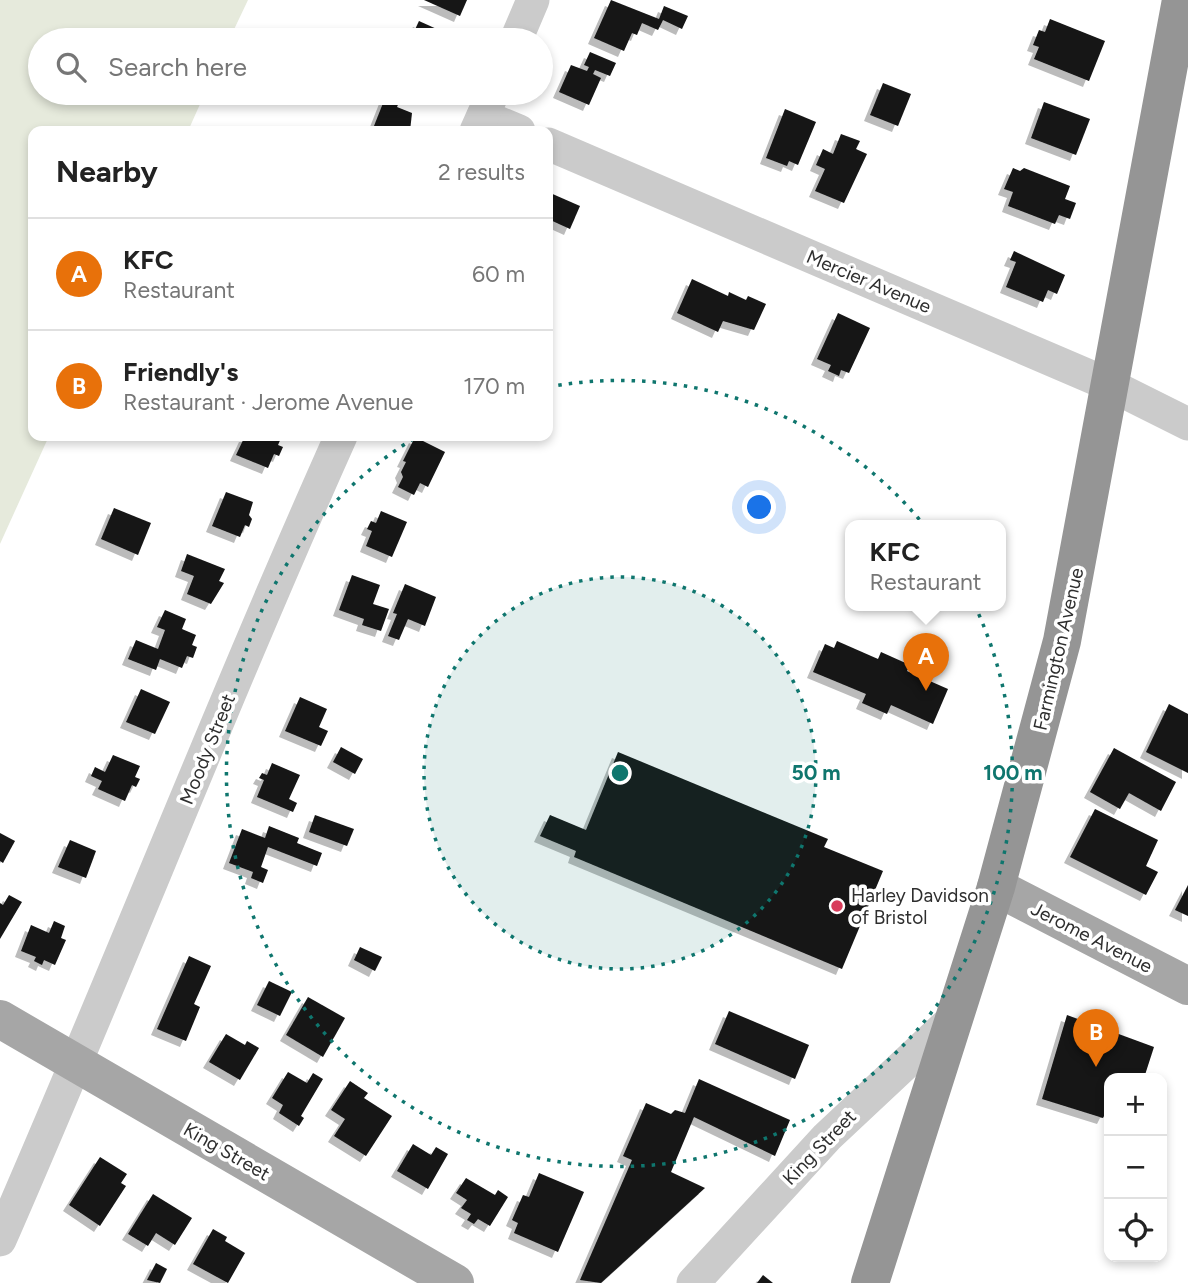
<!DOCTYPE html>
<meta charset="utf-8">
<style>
:root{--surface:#fff;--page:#f2f2f2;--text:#222;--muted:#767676;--line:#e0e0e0;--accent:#d83c5b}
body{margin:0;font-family:Figtree,sans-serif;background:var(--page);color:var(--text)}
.controls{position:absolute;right:21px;bottom:21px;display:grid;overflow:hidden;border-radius:14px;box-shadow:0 4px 10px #0003}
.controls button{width:63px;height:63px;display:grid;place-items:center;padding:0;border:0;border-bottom:2px solid var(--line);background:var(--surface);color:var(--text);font:35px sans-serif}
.you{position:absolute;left:760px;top:508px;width:24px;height:24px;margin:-18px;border:5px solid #fff;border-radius:50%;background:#1a73e8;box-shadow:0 0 0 10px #1a73e833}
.badge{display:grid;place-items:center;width:46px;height:46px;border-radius:50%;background:var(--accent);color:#fff;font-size:23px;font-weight:700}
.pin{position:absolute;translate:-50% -58px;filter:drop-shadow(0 2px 4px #0008)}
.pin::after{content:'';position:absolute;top:37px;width:24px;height:21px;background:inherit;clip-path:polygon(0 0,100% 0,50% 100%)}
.popup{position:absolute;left:845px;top:520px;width:161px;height:91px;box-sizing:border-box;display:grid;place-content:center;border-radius:14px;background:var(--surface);filter:drop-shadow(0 2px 5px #0005);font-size:23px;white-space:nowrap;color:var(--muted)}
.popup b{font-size:26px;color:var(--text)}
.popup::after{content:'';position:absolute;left:50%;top:100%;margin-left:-14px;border:14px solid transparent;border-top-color:var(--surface)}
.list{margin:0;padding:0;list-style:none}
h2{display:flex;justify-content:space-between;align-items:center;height:91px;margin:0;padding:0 28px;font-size:30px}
h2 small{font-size:23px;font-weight:400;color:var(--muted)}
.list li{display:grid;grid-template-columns:46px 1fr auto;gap:21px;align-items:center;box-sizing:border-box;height:112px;padding:0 28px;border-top:2px solid var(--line)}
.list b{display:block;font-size:26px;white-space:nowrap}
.list p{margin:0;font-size:23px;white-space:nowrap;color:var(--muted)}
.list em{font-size:23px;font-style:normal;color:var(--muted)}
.icon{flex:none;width:38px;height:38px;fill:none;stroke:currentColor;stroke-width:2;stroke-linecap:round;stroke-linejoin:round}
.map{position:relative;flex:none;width:1188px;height:1283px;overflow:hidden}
.search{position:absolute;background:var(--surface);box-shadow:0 4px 10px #0003;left:28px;top:28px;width:525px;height:77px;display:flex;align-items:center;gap:18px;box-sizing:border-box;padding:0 24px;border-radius:38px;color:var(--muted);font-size:26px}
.panel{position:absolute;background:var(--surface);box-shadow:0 4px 10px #0003;left:28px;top:126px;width:525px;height:315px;border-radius:14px}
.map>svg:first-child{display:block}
</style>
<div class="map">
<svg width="1188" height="1283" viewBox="0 0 1188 1283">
<defs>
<filter id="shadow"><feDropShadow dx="-6" dy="6" stdDeviation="0" flood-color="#0004"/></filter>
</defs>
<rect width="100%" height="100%" fill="#fff"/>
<polygon fill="#e6eadc" points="0,0 248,0 229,40 40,40 40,93 205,93 188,131 33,131 33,436 49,436 0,544"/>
<g fill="#151515" filter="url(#shadow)">
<polygon points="424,0 467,0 460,16"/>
<polygon points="611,0 659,19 664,6 688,16 682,29 663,20 658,30 642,23 637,35 632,33 624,51 594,38"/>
<polygon points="1050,19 1105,41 1089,81 1034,59 1039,47 1033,45 1039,30 1045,32"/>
<polygon points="419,21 450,35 447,40 410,40"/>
<polygon points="590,52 616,63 610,76 595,70 593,74 601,78 589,105 559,92 571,65 587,71 589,67 584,65"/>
<polygon points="883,83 911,94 898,126 870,115"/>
<polygon points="387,93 403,93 397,107 412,113 410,131 372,131"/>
<polygon points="1044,102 1090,119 1076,155 1031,138"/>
<polygon points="785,109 816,122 798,165 789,161 787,166 766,158"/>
<polygon points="841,134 860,141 856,149 867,154 844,203 815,191 825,169 816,165 823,149 833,154"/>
<polygon points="1013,168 1020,171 1024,168 1070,186 1065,199 1076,203 1070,219 1059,215 1055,224 1008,206 1013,192 1004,189"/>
<polygon points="548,192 580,206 570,229 548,219"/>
<polygon points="1014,251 1065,275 1057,294 1048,290 1043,302 1006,287 1016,262 1010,260"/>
<polygon points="692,279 728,296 729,292 746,300 748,296 766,304 754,330 723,321 718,332 677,313"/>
<polygon points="838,313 870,328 849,373 841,370 839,376 828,371 831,365 817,359"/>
<polygon points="245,436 282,436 278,445 283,447 279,456 274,454 268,468 236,455"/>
<polygon points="415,437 445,452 428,487 420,483 414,495 398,487 403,477 401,472 406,462 403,461"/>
<polygon points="226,492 253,502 249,515 252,519 249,527 245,525 240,537 212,526"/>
<polygon points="114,508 151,523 138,555 101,539"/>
<polygon points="381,511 407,522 392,557 366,546 372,531 367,529 371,521 376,523"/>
<polygon points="187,554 225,569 219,581 224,583 211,604 187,594 194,576 181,571"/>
<polygon points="352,575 380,585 373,604 389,609 381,631 362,625 364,619 339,610"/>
<polygon points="405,584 436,597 425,626 408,619 399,640 388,636 397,614 393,613"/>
<polygon points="165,610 186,619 182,629 196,635 192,645 197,647 193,658 187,656 182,668 160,659 156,670 128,659 136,640 158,649 165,630 157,627"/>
<polygon points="837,641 878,659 881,652 910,665 907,671 948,689 933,724 891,705 887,714 862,703 866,694 813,672 825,644 834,648"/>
<polygon points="141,689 170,702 155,734 126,722"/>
<polygon points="300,697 327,709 319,727 328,731 321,746 285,731"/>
<polygon points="1169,704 1188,714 1188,773 1146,752"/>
<polygon points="341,747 363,759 355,774 333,762"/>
<polygon points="1114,748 1176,782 1161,811 1129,793 1120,809 1090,792"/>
<polygon points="618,752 828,839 824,847 883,871 842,969 574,857 576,851 540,836 550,815 586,830"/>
<polygon points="113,755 140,766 135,777 140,779 136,787 132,785 125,801 98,789 102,781 91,776 95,767 105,772"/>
<polygon points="272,763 300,775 289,799 297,803 293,812 257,797 264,780 259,778 262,773 267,775"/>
<polygon points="1095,809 1158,840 1146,866 1158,872 1146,895 1070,857"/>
<polygon points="315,815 354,829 347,846 309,832"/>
<polygon points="269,826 299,838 297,843 322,853 317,866 268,847 261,867 268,870 263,883 251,878 253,872 229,863 242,829 265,838"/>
<polygon points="0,833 15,841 3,863 0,861"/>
<polygon points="70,840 96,851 86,878 58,867"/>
<polygon points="1188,885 1188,916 1175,910"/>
<polygon points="9,895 22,902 0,939 0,903 3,905"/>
<polygon points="54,921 65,926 61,938 66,940 55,965 44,960 42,965 34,961 36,957 21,951 31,925 49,933"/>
<polygon points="360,947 382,957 375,971 354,960"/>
<polygon points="189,956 211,966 194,1004 200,1007 186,1041 157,1029"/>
<polygon points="269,981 292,992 280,1016 257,1005"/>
<polygon points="308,997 345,1018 323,1057 286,1035"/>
<polygon points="729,1011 809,1045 795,1079 715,1044"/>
<polygon points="1067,1015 1154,1047 1144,1078 1109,1078 1109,1112 1106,1112 1103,1118 1042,1099"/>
<polygon points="226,1034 245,1045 247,1041 259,1048 240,1080 209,1062"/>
<polygon points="288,1072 307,1083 313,1073 323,1079 301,1116 304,1118 299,1126 279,1113 283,1105 272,1098"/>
<polygon points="699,1079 790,1120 775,1156 694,1117 671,1172 705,1188 601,1283 580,1280 632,1160 623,1156 646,1103 671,1114 675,1110 685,1113"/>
<polygon points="350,1081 368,1093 364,1098 392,1116 366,1156 334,1136 345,1119 331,1110"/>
<polygon points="413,1144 431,1155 436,1147 448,1154 428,1189 397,1171"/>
<polygon points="100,1157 127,1174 121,1183 126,1186 100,1226 69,1205"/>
<polygon points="539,1173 584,1192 558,1252 514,1233 518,1223 512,1220 523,1195 529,1197"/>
<polygon points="466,1178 495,1195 498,1190 508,1197 490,1226 478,1219 474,1224 467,1220 471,1214 461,1208 467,1200 456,1193"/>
<polygon points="153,1194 192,1218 175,1245 156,1233 148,1246 128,1234"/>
<polygon points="213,1229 227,1237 225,1241 245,1253 228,1283 193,1264"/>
<polygon points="156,1263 167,1269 160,1283 147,1280"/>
<polygon points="763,1275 773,1283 757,1283"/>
</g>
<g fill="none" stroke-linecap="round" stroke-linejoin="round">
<g stroke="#cbcbcb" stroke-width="33">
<polyline points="516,40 533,0"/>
<polyline points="483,116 519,131"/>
<polyline points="476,131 493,93"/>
<polyline points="548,144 1110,385 1188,424"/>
<path d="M0 1240C117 973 222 702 341 436"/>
<polyline points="693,1283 827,1137 953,1019"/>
</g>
<g stroke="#a6a6a6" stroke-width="38">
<polyline points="996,887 1188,986"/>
<polyline points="0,1019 455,1283"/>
</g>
<polyline stroke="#959595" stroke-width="38" points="870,1283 996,887 1062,641 1181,0"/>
</g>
<circle cx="620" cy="773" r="196" fill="#0f766e" fill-opacity=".12"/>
<g fill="none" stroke="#0f766e" stroke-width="3.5" stroke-dasharray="3.5 7">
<circle cx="620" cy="773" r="196"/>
<path d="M548 387A393 393 0 1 1 418 436"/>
</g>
<circle fill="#d83c5b" stroke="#fff" stroke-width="2.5" cx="837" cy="906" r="7"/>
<g text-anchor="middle" stroke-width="7" stroke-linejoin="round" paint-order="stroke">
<g font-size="19" fill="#2e2e2e" stroke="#fff">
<text transform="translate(869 281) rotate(23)" y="7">Mercier Avenue</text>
<text transform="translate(1058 649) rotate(-77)" y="7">Farmington Avenue</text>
<text transform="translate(207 749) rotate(-68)" y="7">Moody Street</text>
<text transform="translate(1092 937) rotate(27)" y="7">Jerome Avenue</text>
<text transform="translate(819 1147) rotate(-46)" y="7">King Street</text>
<text transform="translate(227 1151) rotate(30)" y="7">King Street</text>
</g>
<g font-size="19" fill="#2e2e2e" stroke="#fff" text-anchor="start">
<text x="851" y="902">Harley Davidson<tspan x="851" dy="22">of Bristol</tspan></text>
</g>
</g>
<circle cx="620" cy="773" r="10" fill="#0f766e" stroke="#fff" stroke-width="3.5"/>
<g font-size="21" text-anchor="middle" font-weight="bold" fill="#0f766e" stroke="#fff" stroke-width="7" stroke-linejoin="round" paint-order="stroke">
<text x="816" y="780">50 m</text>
<text x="1013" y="780">100 m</text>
</g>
</svg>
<div class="controls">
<button>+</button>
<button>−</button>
<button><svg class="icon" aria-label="locate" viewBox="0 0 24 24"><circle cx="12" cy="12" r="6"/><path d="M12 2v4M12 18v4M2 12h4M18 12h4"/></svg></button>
</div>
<div class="you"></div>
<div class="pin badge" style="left:926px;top:691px;background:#e8710a">A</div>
<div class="popup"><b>KFC</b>Restaurant</div>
<div class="pin badge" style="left:1096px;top:1067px;background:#e8710a">B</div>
<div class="search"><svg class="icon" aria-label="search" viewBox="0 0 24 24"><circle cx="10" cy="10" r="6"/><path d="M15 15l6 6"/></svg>Search here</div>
<section class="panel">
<h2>Nearby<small>2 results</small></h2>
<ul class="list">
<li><span class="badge" style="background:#e8710a">A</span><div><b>KFC</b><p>Restaurant</p></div><em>60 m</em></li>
<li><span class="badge" style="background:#e8710a">B</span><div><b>Friendly's</b><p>Restaurant · Jerome Avenue</p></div><em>170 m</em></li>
</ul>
</section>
</div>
